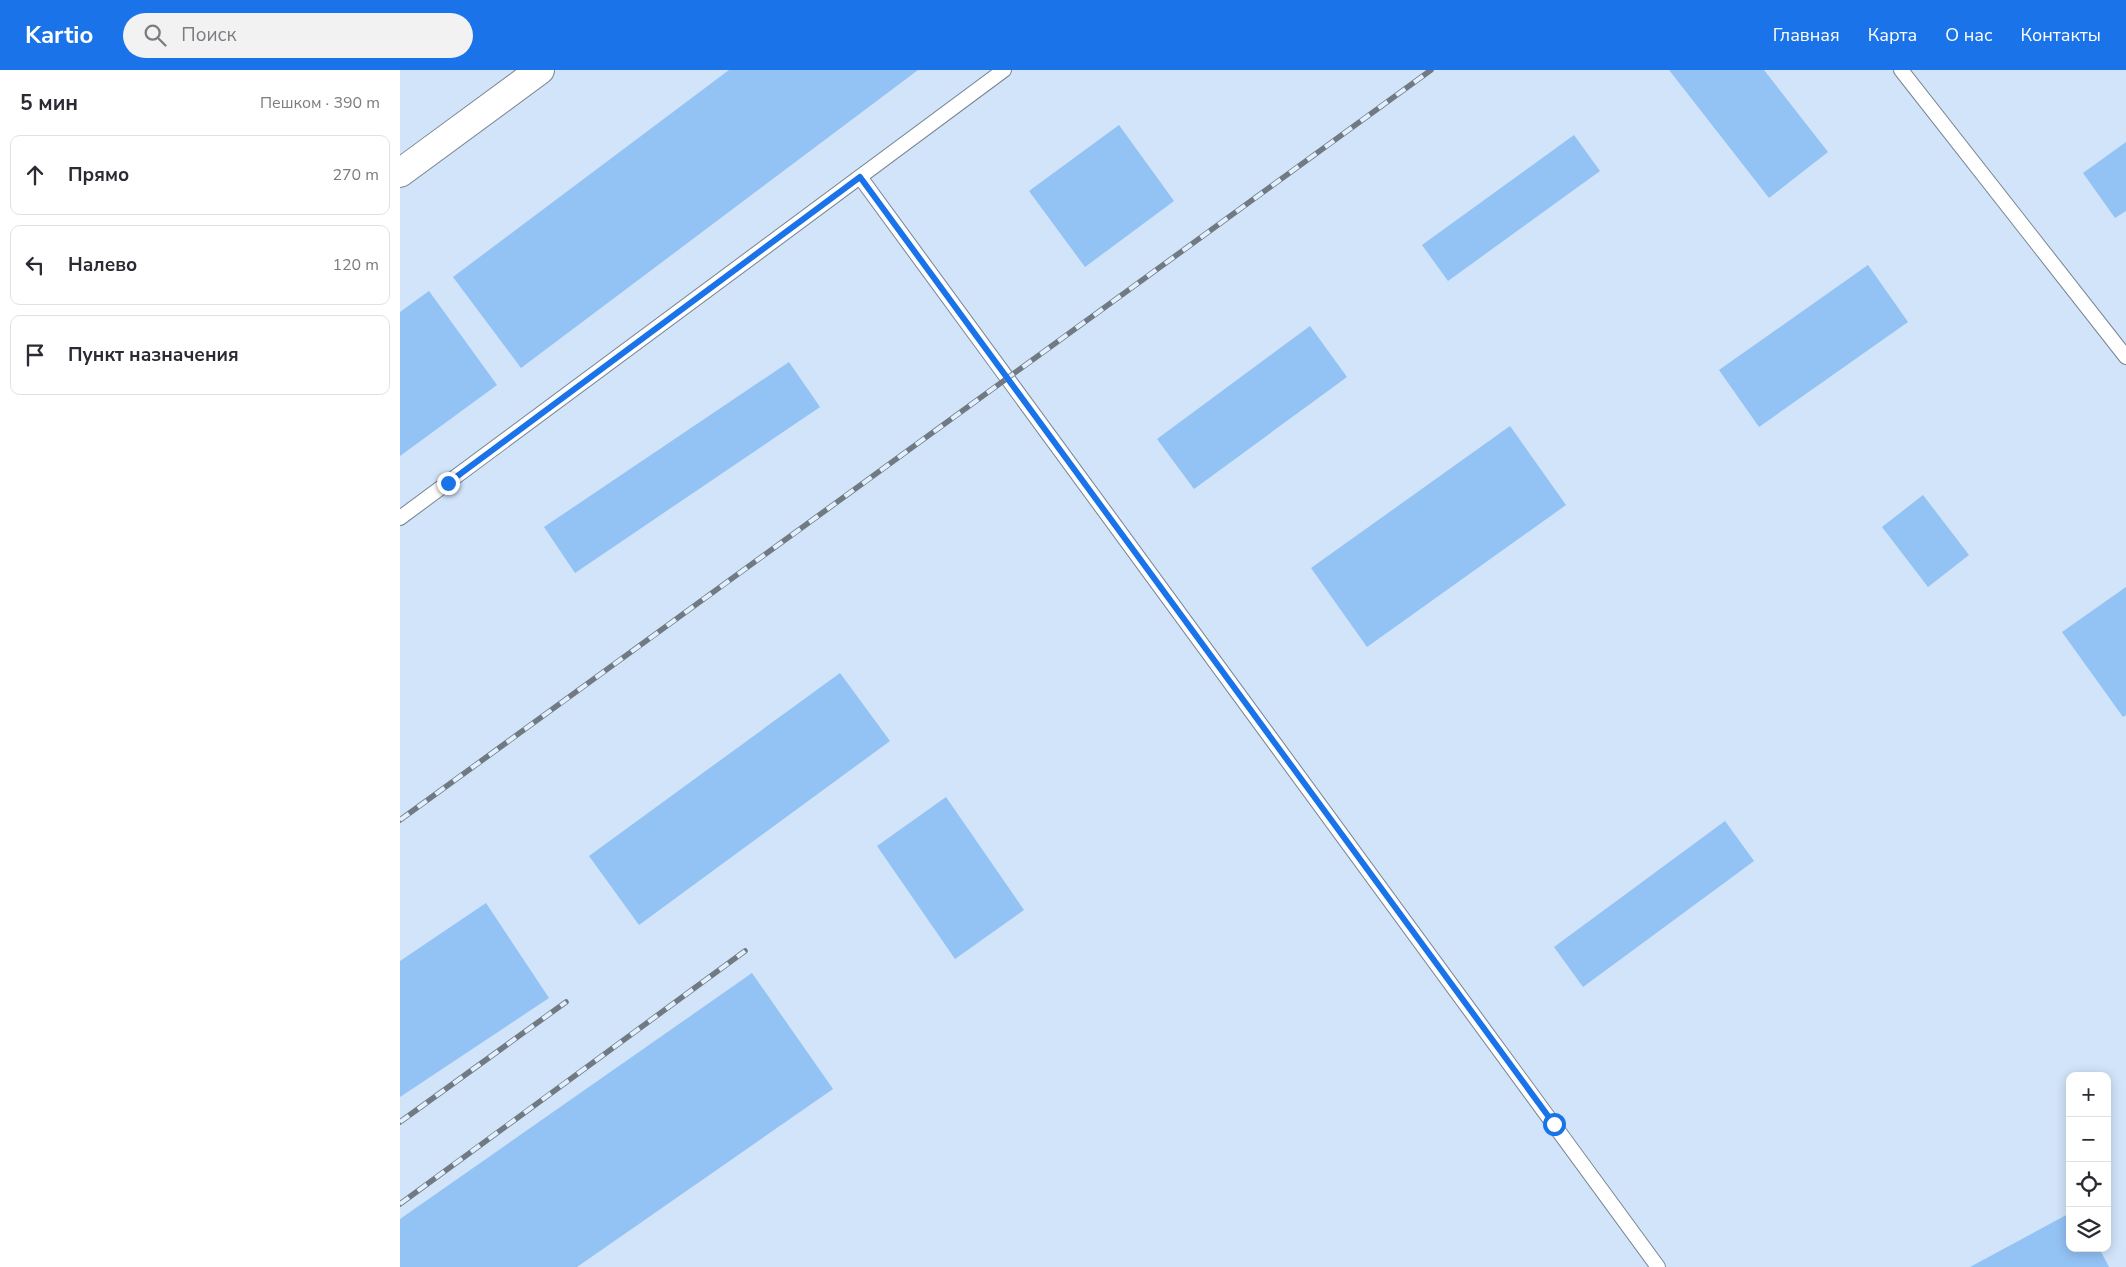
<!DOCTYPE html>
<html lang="ru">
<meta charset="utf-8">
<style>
:root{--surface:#fff;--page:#f2f2f3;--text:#2b2b33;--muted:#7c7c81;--line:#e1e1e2;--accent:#1a73e8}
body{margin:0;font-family:"Nunito Sans",sans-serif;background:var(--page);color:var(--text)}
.controls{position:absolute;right:15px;bottom:15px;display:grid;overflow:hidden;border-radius:10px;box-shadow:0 2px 12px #0003}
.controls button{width:45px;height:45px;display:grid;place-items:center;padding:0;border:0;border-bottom:1px solid var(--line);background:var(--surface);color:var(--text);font:25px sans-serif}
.stop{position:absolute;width:15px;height:15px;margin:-11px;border:4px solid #1a73e8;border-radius:50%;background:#fff}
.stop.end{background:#1a73e8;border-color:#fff;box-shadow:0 1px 5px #0008}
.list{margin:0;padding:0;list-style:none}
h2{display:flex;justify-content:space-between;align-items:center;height:65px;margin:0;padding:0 20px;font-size:21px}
h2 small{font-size:16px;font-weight:400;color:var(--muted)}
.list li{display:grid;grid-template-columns:32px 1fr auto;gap:15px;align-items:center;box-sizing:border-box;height:80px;margin:0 10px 10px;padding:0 10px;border:1px solid var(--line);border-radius:10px}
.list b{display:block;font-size:19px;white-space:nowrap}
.list em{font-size:16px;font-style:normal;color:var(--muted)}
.icon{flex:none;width:28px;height:28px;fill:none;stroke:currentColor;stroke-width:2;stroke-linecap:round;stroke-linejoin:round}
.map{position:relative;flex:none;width:1726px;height:1197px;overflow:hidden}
header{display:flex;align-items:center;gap:30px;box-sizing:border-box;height:70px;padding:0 25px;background:var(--accent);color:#fff}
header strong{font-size:24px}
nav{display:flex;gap:28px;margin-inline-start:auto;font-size:18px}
.search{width:350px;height:45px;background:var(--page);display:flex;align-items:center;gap:12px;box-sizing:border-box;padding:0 18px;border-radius:28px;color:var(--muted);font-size:19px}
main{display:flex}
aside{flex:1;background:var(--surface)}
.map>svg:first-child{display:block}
</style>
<header>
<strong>Kartio</strong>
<div class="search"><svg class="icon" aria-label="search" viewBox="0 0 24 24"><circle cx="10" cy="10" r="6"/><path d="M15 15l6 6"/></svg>Поиск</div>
<nav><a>Главная</a><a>Карта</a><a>О нас</a><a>Контакты</a></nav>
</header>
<main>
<aside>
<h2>5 мин<small>Пешком · 390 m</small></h2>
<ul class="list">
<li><svg class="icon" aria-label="ahead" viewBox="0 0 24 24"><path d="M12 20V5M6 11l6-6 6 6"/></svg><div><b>Прямо</b></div><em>270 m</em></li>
<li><svg class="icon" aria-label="left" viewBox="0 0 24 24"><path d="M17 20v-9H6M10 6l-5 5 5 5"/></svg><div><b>Налево</b></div><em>120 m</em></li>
<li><svg class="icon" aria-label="arrive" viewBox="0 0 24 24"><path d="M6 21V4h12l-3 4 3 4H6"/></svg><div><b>Пункт назначения</b></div></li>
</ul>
</aside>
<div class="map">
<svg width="1726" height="1197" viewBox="0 0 1726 1197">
<rect width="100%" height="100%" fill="#e1effe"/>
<path fill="#d1e4f9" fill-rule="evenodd" d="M0 0H1726V1197H0ZM1670 1006H1707V1178H1670Z"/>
<g fill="#93c2f4">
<polygon points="329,0 518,0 121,298 53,207"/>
<polygon points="1269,0 1364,0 1428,82 1369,128"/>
<polygon points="719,55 774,131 685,197 629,121"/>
<polygon points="1174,65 1200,101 1048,211 1022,175"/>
<polygon points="1726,72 1726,141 1715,148 1683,103"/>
<polygon points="1468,195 1508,252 1359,357 1319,300"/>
<polygon points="29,221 97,315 0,386 0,242"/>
<polygon points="910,256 947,307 794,419 757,369"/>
<polygon points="389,292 420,337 175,503 144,457"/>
<polygon points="1110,356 1166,435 967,577 911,498"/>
<polygon points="1523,425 1569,485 1528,517 1482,457"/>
<polygon points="1726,517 1726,645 1723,647 1662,562"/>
<polygon points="440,603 490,671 239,855 189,786"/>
<polygon points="546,727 624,840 555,889 477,776"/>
<polygon points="1325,751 1354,791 1183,917 1154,877"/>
<polygon points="86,833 149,928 0,1027 0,891"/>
<polygon points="352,903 433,1019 177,1197 0,1197 0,1149"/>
<polygon points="1670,1143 1670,1178 1699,1178 1709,1197 1570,1197"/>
</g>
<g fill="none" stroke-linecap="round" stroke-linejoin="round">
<defs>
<g id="service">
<polyline points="1501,0 1726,287"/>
<polyline points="460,107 1258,1197"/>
<polyline points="0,448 604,0"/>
</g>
<polyline id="minor" points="0,103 140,0"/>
</defs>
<use href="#service" stroke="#788492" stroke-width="16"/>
<use href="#minor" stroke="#788492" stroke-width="30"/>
<use href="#service" stroke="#fff" stroke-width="14"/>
<use href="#minor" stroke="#fff" stroke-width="28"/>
<defs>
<g id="rail">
<polyline points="0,750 1031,0"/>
<polyline points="0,1052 166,932"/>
<polyline points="0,1134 345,881"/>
</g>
</defs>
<use href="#rail" stroke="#717a83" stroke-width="5.5"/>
<use href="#rail" stroke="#e1effe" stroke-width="4" stroke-dasharray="11" stroke-linecap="butt"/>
</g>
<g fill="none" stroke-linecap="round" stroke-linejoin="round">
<polyline stroke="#1a73e8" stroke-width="6" points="48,413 460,107 1154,1054"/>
</g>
</svg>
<div class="controls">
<button>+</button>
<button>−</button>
<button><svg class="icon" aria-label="locate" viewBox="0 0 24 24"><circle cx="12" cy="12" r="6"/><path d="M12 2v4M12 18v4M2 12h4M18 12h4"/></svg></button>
<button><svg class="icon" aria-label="layers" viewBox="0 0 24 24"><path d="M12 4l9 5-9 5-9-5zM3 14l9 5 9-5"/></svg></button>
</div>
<div class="stop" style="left:1154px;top:1054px"></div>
<div class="stop end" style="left:48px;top:413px"></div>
</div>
</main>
